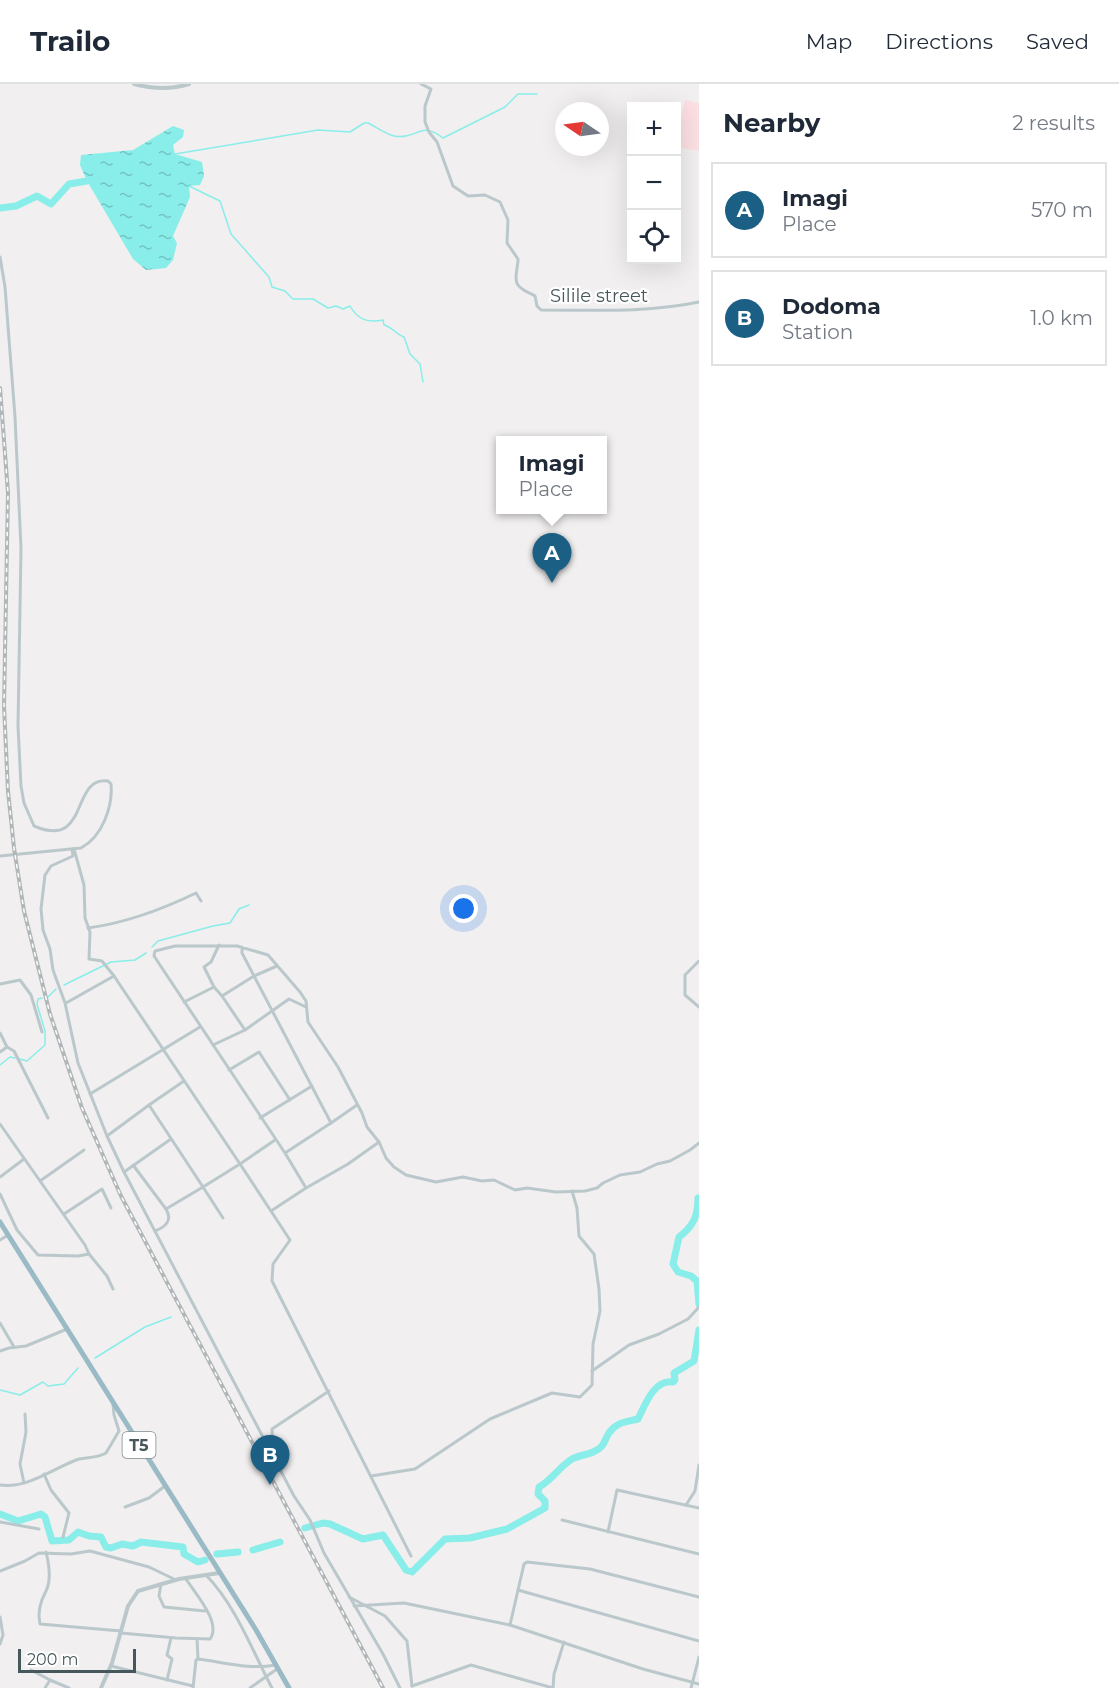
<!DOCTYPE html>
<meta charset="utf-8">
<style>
:root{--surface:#fff;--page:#f2f2f3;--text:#1f2937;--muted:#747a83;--line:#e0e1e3;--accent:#1b5f85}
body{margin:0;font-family:Montserrat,sans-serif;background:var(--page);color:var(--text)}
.controls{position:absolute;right:18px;top:18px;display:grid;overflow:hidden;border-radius:0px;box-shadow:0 6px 24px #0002}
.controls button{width:54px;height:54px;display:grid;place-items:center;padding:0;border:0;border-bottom:2px solid var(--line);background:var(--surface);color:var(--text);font:30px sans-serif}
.compass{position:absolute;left:555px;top:18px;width:54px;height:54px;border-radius:50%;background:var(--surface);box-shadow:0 6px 24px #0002;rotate:283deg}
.scale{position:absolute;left:18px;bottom:15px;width:118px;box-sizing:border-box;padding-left:6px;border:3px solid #47585d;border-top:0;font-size:16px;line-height:21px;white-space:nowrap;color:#47585d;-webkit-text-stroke:4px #fff;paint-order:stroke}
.you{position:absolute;left:464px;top:825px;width:21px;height:21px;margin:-15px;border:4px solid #fff;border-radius:50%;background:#1a73e8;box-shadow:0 0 0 9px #1a73e833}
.badge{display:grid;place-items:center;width:39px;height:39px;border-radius:50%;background:var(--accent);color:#fff;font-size:20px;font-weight:700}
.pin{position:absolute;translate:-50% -50px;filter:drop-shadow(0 2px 3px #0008)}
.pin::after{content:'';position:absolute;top:32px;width:21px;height:18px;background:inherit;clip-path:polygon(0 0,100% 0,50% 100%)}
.popup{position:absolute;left:496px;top:352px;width:111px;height:78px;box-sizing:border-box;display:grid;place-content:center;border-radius:0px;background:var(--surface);filter:drop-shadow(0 2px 4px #0005);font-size:20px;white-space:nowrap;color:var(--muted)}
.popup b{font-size:22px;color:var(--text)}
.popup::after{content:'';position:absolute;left:50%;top:100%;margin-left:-12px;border:12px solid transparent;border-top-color:var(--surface)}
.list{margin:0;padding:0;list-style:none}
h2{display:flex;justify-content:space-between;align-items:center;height:78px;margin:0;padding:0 24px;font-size:26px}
h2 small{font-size:20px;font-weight:400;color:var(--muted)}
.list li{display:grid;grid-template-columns:39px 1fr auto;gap:18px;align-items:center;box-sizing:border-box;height:96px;margin:0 12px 12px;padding:0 12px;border:2px solid var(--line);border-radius:0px}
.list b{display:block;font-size:22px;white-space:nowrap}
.list p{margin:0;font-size:20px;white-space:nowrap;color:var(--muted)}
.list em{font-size:20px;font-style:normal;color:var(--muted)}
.icon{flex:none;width:33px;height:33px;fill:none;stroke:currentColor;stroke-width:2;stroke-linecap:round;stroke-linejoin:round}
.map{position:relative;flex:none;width:699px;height:1604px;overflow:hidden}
header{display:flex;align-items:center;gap:36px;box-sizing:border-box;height:84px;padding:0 30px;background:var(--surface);border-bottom:2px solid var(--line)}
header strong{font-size:28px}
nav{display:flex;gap:33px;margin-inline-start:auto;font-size:21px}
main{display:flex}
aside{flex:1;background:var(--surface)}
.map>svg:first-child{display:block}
</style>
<header>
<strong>Trailo</strong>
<nav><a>Map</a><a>Directions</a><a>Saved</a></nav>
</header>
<main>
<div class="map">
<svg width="699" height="1604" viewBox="0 0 699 1604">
<defs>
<pattern id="water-ripples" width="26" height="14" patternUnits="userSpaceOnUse" patternTransform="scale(1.5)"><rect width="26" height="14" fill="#89edea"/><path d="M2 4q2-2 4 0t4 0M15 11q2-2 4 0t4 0" fill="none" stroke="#72c3c1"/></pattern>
</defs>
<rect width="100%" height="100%" fill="#f1efef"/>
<polygon fill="#fbdfe3" points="685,16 699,19 699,67 677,63 677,50"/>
<polygon fill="url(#water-ripples)" points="173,42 184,46 183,53 173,61 175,70 202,78 204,92 200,101 189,102 190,113 173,152 177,159 173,176 166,184 146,186 133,175 87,97 80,81 81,71 133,66"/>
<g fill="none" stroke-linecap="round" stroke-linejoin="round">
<g stroke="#89edea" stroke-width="1.5">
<path d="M175 70 318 46 350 48 364 39H368C376 43 386 50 394 52 417 56 421 36 443 54L505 23 518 10H537"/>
<path d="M189 102 220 117 231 150 269 193 272 203 285 207 293 215H313L328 224 336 222 343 225 350 222C358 236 368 239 383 236L384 241C392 243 396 250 404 253L410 270 420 280 423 298"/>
<polyline points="152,863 158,857 213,842 230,839 239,825 249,821"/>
<polyline points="64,901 111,878 135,876 146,869"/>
<polyline points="48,913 56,905"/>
<polyline points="20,975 27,977 45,961 45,947 37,920 38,915 42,914"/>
<polyline points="0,981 10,973 15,974"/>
<polyline points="95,1274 145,1243 171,1233"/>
<polyline points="0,1306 20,1311 43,1298 48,1302 64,1300 78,1284"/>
</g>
<g stroke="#89edea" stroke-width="7">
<polyline points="0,124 16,122 37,112 51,120 69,100 87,97"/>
<path d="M698 1114C698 1131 694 1142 679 1153L673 1180 678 1188 691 1192 697 1197 699 1220"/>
<polyline points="0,1430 18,1437 41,1430 45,1433 52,1457 69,1456 78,1448 89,1452 101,1453 106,1463 111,1464 122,1460 133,1462 141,1458 183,1463 184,1470 198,1478 205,1476"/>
<path d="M305 1444 323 1439 330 1440 363 1455 383 1451 406 1486 412 1488 445 1455 470 1454 507 1445 545 1424V1417L538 1410 539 1403C552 1396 559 1383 572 1375 581 1370 594 1371 602 1362 605 1358 606 1353 609 1349 616 1338 626 1338 638 1335 645 1321 654 1295 673 1298L675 1296 674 1289 694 1277 699 1246"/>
<polyline points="253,1466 280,1458"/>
<polyline points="217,1470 238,1468"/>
</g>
<g stroke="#bac8cc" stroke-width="3">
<path d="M421 0 431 5 425 22V38L429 48 437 58 453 102 468 112 485 111 500 118 508 136 507 159 518 175C518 185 512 198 521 204 525 208 531 209 535 212L537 222 541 226C594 226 647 229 699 218"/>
<path d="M0 173 5 203 15 333 21 464 18 642 21 702 24 719 34 742C90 766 70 692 108 697L111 700C113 723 102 753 81 764L0 772"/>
<polyline points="72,765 73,772 51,782 45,791 41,825 43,846 50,865 53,886 65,919 78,979 107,1052 124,1088 225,1281 294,1412 310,1436 324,1469 383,1570 400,1604"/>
<polyline points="74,765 84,801 85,834 90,848 89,875 102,877 114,892 240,1080 203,1103 149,1021 107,1052"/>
<path d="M88 844C125 839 163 825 196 809L201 817"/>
<polyline points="242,863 242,869 331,1039 285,1069 154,872 155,867 175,862 237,862 268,871 300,908 306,917 308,938 338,983 362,1029 367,1043 379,1058 386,1074 394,1083 406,1091 436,1098 463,1093 482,1097 494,1096 515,1106 527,1104 556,1108 585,1107 597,1104 603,1099 620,1091 640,1088 657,1080 670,1077 690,1066 699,1059"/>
<polyline points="699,877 685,891 685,911 699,923"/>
<polyline points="0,900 20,896 31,911 42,948"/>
<polyline points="214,903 204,883 211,878 219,861"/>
<polyline points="184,918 214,903 222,912"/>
<polyline points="66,919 114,892"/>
<polyline points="245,946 222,912 254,892 277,882"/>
<polyline points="0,949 7,963 14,967 48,1034"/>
<polyline points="213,961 245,946 289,915 306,923"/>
<polyline points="0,968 7,963"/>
<polyline points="229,986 259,968 290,1016"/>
<polyline points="90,1010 200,943"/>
<polyline points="149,1021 184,997"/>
<polyline points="260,1034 312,1002"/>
<polyline points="331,1039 357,1021"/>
<polyline points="0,1040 85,1161 89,1170 78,1172 38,1171 17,1146 0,1110"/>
<polyline points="275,1056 240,1080 290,1156 273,1180 272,1197 411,1472"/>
<polyline points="285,1069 306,1104 348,1080 379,1058"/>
<polyline points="133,1081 166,1125 203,1103 223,1134"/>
<polyline points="124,1088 171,1055"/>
<polyline points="0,1093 24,1075"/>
<polyline points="40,1097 84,1066"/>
<polyline points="271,1127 306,1104"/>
<polyline points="64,1130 102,1105 111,1124"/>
<path d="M155 1147C165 1143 173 1137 166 1125"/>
<polyline points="0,1156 8,1151"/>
<polyline points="89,1170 107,1192 113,1205"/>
<polyline points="0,1239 14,1263"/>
<polyline points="0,1267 9,1264 26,1262 67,1245"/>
<polyline points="592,1287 629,1261 659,1250 688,1235 699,1223"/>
<polyline points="273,1370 272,1345 329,1307"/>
<polyline points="44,1390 51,1406 69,1429 63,1453"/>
<polyline points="371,1392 415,1385 490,1335 552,1309 580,1313 592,1301 593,1260 600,1227 599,1205 594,1170 579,1152 577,1124 572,1107"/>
<polyline points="24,1399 20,1380 26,1348 25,1330"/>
<path d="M0 1401C28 1405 53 1384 79 1375 88 1373 98 1374 106 1369L119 1347 114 1331 113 1320"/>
<polyline points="686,1421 695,1407 699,1381"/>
<polyline points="125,1423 149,1414 165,1402"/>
<polyline points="562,1436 699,1470"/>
<polyline points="0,1438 39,1445"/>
<polyline points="608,1448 617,1406 699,1424"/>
<path d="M46 1468C49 1480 51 1497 46 1507 40 1518 37 1528 40 1540L121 1547"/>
<polyline points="0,1487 25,1477 39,1469 71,1470 90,1467 149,1483 176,1496"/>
<path d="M206 1491C236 1522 252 1566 272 1604"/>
<polyline points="161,1500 159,1512 164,1523 205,1527"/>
<polyline points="518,1506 699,1557"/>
<polyline points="349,1513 385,1532 407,1557 412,1602"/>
<polyline points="354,1522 404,1519 510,1541 643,1585 699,1600"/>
<polyline points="0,1533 3,1551 0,1560"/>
<polyline points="510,1541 524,1480 527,1478 590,1485 699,1513"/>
<path d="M121 1549 176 1554 210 1555C222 1539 195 1509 186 1495"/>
<polyline points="197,1555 198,1575"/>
<polyline points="111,1582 193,1602"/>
<polyline points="31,1586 50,1596"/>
<polyline points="167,1596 172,1575 167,1571 171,1554"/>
<polyline points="412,1602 471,1581 553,1604"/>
<polyline points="45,1604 50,1596 69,1604"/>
<path d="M193 1604 196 1576 198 1575C223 1578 250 1586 275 1581"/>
<polyline points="250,1604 277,1585"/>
<polyline points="553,1604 554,1590 564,1558"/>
<polyline points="691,1604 699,1573"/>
</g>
<g stroke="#bac8cc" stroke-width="4">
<path d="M134 0C153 5 170 6 189 0"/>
<polyline points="101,1604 112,1579 128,1522 138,1507 179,1495 219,1489"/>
</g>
<polyline stroke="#9abac6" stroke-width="5" points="0,1138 256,1546 289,1604"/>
<defs>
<polyline id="rail" points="0,304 8,409 4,622 8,707 14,764 24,827 50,930 82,1024 121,1112 383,1604"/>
</defs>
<use href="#rail" stroke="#b1b6b9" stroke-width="4"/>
<use href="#rail" stroke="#fff" stroke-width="1.5" stroke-dasharray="4.5" stroke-linecap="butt"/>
</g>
<g text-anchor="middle" stroke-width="4.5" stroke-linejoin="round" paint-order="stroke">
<rect fill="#fff" stroke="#7e8a8e" stroke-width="1.5" x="122.5" y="1348" width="33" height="26" rx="4.5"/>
<g font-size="16" font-weight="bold" fill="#47585d">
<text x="139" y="1367">T5</text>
</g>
<g font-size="18" fill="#47585d" stroke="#fff">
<text x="599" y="218">Silile street</text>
</g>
</g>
</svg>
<div class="controls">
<button>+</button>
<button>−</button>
<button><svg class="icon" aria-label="locate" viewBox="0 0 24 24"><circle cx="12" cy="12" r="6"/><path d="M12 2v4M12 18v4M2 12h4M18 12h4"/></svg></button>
</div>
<svg class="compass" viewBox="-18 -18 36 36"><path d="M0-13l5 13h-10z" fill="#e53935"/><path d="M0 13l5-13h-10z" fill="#747a83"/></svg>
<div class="scale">200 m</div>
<div class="you"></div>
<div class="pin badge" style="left:552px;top:499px">A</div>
<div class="popup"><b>Imagi</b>Place</div>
<div class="pin badge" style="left:270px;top:1401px">B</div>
</div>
<aside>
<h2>Nearby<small>2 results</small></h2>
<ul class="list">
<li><span class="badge">A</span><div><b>Imagi</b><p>Place</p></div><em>570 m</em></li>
<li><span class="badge">B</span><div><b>Dodoma</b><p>Station</p></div><em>1.0 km</em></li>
</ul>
</aside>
</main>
